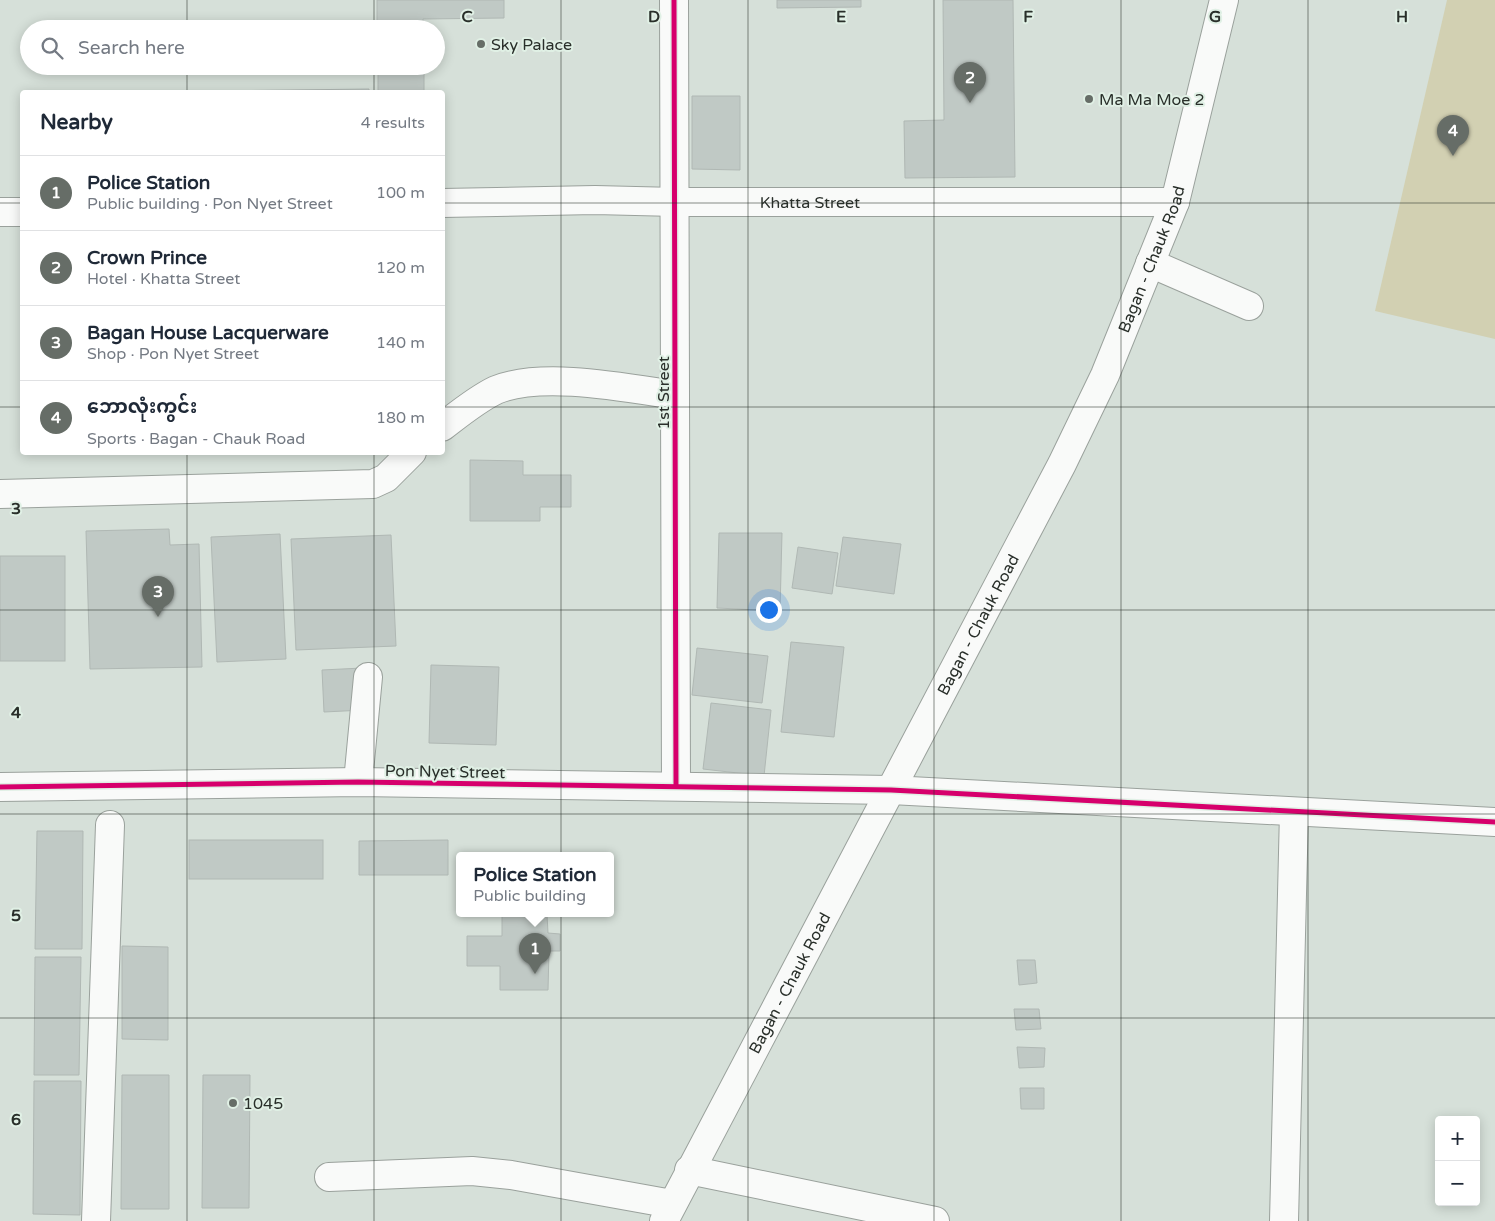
<!DOCTYPE html>
<meta charset="utf-8">
<style>
:root{--surface:#fff;--page:#f2f2f3;--text:#1f2937;--muted:#747a83;--line:#e0e1e3;--accent:#666d67}
body{margin:0;font-family:"Varela Round","Noto Sans Myanmar",sans-serif;background:var(--page);color:var(--text)}
.controls{position:absolute;right:15px;bottom:15px;display:grid;overflow:hidden;border-radius:5px;box-shadow:0 2px 12px #0003}
.controls button{width:45px;height:45px;display:grid;place-items:center;padding:0;border:0;border-bottom:1px solid var(--line);background:var(--surface);color:var(--text);font:25px sans-serif}
.you{position:absolute;left:768px;top:609px;width:18px;height:18px;margin:-12px;border:4px solid #fff;border-radius:50%;background:#1a73e8;box-shadow:0 0 0 8px #1a73e833}
.badge{display:grid;place-items:center;width:32px;height:32px;border-radius:50%;background:var(--accent);color:#fff;font-size:16px;font-weight:700}
.pin{position:absolute;translate:-50% -41px;filter:drop-shadow(0 1px 2px #0008)}
.pin::after{content:'';position:absolute;top:26px;width:18px;height:15px;background:inherit;clip-path:polygon(0 0,100% 0,50% 100%)}
.popup{position:absolute;left:456px;top:852px;width:158px;height:65px;box-sizing:border-box;display:grid;place-content:center;border-radius:5px;background:var(--surface);filter:drop-shadow(0 1px 4px #0005);font-size:16px;white-space:nowrap;color:var(--muted)}
.popup b{font-size:19px;color:var(--text)}
.popup::after{content:'';position:absolute;left:50%;top:100%;margin-left:-10px;border:10px solid transparent;border-top-color:var(--surface)}
.list{margin:0;padding:0;list-style:none}
h2{display:flex;justify-content:space-between;align-items:center;height:65px;margin:0;padding:0 20px;font-size:21px}
h2 small{font-size:16px;font-weight:400;color:var(--muted)}
.list li{display:grid;grid-template-columns:32px 1fr auto;gap:15px;align-items:center;box-sizing:border-box;height:75px;padding:0 20px;border-top:1px solid var(--line)}
.list b{display:block;font-size:19px;white-space:nowrap}
.list p{margin:0;font-size:16px;white-space:nowrap;color:var(--muted)}
.list em{font-size:16px;font-style:normal;color:var(--muted)}
.icon{flex:none;width:28px;height:28px;fill:none;stroke:currentColor;stroke-width:2;stroke-linecap:round;stroke-linejoin:round}
.map{position:relative;flex:none;width:1495px;height:1221px;overflow:hidden}
.search{position:absolute;background:var(--surface);box-shadow:0 2px 12px #0003;left:20px;top:20px;width:425px;height:55px;display:flex;align-items:center;gap:12px;box-sizing:border-box;padding:0 18px;border-radius:28px;color:var(--muted);font-size:19px}
.panel{position:absolute;background:var(--surface);box-shadow:0 2px 12px #0003;left:20px;top:90px;width:425px;height:365px;border-radius:5px}
.map>svg:first-child{display:block}
</style>
<div class="map">
<svg width="1495" height="1221" viewBox="0 0 1495 1221">
<rect width="100%" height="100%" fill="#d6e0d9"/>
<polygon fill="#d2d0b2" points="1447,0 1495,0 1495,339 1375,311"/>
<g fill="#c0c9c5" stroke="#b0b8b4">
<polygon points="377,0 504,0 504,18 423,19 423,29 377,29"/>
<polygon points="777,0 861,0 861,7 777,8"/>
<polygon points="943,0 1013,0 1015,177 905,178 904,121 944,120"/>
<rect x="378" y="66" width="46" height="26"/>
<polygon points="369,89 369,92 212,92 212,91"/>
<polygon points="692,96 740,96 740,170 692,169"/>
<polygon points="470,460 523,461 523,475 571,475 571,507 540,507 540,521 470,521"/>
<polygon points="169,529 170,545 199,544 202,667 90,669 86,531"/>
<polygon points="719,533 782,533 780,611 717,608"/>
<polygon points="280,534 286,659 217,662 211,537"/>
<polygon points="391,535 396,646 296,650 291,539"/>
<polygon points="843,537 901,544 894,594 836,586"/>
<polygon points="798,547 838,553 832,594 792,588"/>
<rect x="0" y="556" width="65" height="105"/>
<polygon points="791,642 844,647 834,737 781,732"/>
<polygon points="697,648 768,656 762,703 692,695"/>
<polygon points="431,665 499,667 496,745 429,743"/>
<polygon points="362,668 364,710 324,712 322,670"/>
<polygon points="711,703 771,710 764,776 703,769"/>
<polygon points="37,831 83,831 82,949 35,949"/>
<rect x="189" y="840" width="134" height="39"/>
<polygon points="448,840 448,875 359,875 359,841"/>
<polygon points="502,914 547,915 548,933 560,934 560,951 549,951 548,990 500,990 500,966 467,966 467,936 502,936"/>
<polygon points="122,946 168,947 168,1040 122,1039"/>
<polygon points="35,957 81,957 79,1075 34,1075"/>
<polygon points="1017,960 1035,960 1037,983 1019,985"/>
<polygon points="1014,1009 1039,1009 1041,1029 1016,1030"/>
<polygon points="1017,1047 1045,1048 1044,1067 1019,1068"/>
<polygon points="122,1075 169,1075 169,1209 121,1209"/>
<polygon points="203,1075 250,1075 249,1208 202,1208"/>
<polygon points="34,1081 81,1081 80,1215 33,1214"/>
<polygon points="1020,1088 1044,1088 1044,1109 1021,1109"/>
</g>
<g fill="none" stroke-linecap="round" stroke-linejoin="round">
<defs>
<g id="minor">
<polyline points="674,0 676,786"/>
<path id="s1" d="M442 203 595 200 676 202H1175"/>
<polyline points="0,212 22,212"/>
<polyline points="1150,263 1249,306"/>
<path d="M442 427C459 414 477 399 496 390 542 371 627 388 675 395"/>
<polyline points="0,494 373,484 386,478 412,452"/>
<polyline points="358,782 368,677"/>
<polyline points="0,787 358,782 891,790 1495,822"/>
<polyline points="689,1170 935,1221"/>
<polyline points="329,1177 472,1171 511,1175 672,1204"/>
<polyline points="96,1221 110,825"/>
<polyline points="1284,1221 1294,812"/>
</g>
<g id="major">
<path id="s2" d="M664 1221 1062 464 1105 375 1175 202 1224 0"/>
</g>
</defs>
<use href="#minor" stroke="#9aa19c" stroke-width="30"/>
<use href="#major" stroke="#9aa19c" stroke-width="30"/>
<use href="#minor" stroke="#f9faf9" stroke-width="28"/>
<use href="#major" stroke="#f9faf9" stroke-width="28"/>
<defs>
<g id="cycleway">
<polyline points="674,0 676,786"/>
<polyline points="0,787 358,782 891,790 1495,822"/>
</g>
</defs>
<use href="#cycleway" stroke="#e0f0e5" stroke-width="8"/>
<use href="#cycleway" stroke="#d6006c" stroke-width="5"/>
</g>
<path fill="none" stroke="#292f2a" stroke-width="1" stroke-opacity="0.55" d="M187 0V29M374 0V29M561 0V1221M748 0V1221M934 0V1221M1121 0V1221M1308 0V1221M187 66V92M374 66V92M0 203H22M442 203H1495M0 407H22M442 407H1495M187 452V1221M374 452V1221M0 610H1495M0 814H1495M0 1018H1495"/>
<g fill="#666d67" stroke="#e0f0e5" stroke-width="2">
<circle cx="481" cy="44" r="5"/>
<circle cx="1089" cy="99" r="5"/>
<circle cx="233" cy="1103" r="5"/>
</g>
<g text-anchor="middle" stroke-width="4" stroke-linejoin="round" paint-order="stroke">
<g font-size="16" fill="#292f2a" stroke="#e0f0e5" text-anchor="start">
<text x="491" y="50">Sky Palace</text>
<text x="1099" y="105">Ma Ma Moe 2</text>
<text x="243" y="1109">1045</text>
</g>
<g font-size="16" fill="#292f2a" stroke="#e0f0e5">
<text dy="6" stroke="none"><textPath href="#s1" startOffset="368">Khatta Street</textPath></text>
<text dy="6" stroke="none"><textPath href="#s2" startOffset="1079">Bagan - Chauk Road</textPath></text>
<text transform="translate(663 393) rotate(-90)" y="6">1st Street</text>
<text dy="6" stroke="none"><textPath href="#s2" startOffset="674">Bagan - Chauk Road</textPath></text>
<text transform="translate(445 771) rotate(1)" y="6">Pon Nyet Street</text>
<text dy="6" stroke="none"><textPath href="#s2" startOffset="269">Bagan - Chauk Road</textPath></text>
</g>
</g>
<g font-size="16" text-anchor="middle" font-weight="bold" fill="#292f2a" stroke="#e0f0e5" stroke-width="4" stroke-linejoin="round" paint-order="stroke">
<text x="467" y="22">C</text>
<text x="654" y="22">D</text>
<text x="841" y="22">E</text>
<text x="1028" y="22">F</text>
<text x="1215" y="22">G</text>
<text x="1402" y="22">H</text>
<text x="16" y="514">3</text>
<text x="16" y="718">4</text>
<text x="16" y="921">5</text>
<text x="16" y="1125">6</text>
</g>
</svg>
<div class="controls">
<button>+</button>
<button>−</button>
</div>
<div class="you"></div>
<div class="pin badge" style="left:535px;top:974px">1</div>
<div class="popup"><b>Police Station</b>Public building</div>
<div class="pin badge" style="left:970px;top:103px">2</div>
<div class="pin badge" style="left:158px;top:617px">3</div>
<div class="pin badge" style="left:1453px;top:156px">4</div>
<div class="search"><svg class="icon" aria-label="search" viewBox="0 0 24 24"><circle cx="10" cy="10" r="6"/><path d="M15 15l6 6"/></svg>Search here</div>
<section class="panel">
<h2>Nearby<small>4 results</small></h2>
<ul class="list">
<li><span class="badge">1</span><div><b>Police Station</b><p>Public building · Pon Nyet Street</p></div><em>100 m</em></li>
<li><span class="badge">2</span><div><b>Crown Prince</b><p>Hotel · Khatta Street</p></div><em>120 m</em></li>
<li><span class="badge">3</span><div><b>Bagan House Lacquerware</b><p>Shop · Pon Nyet Street</p></div><em>140 m</em></li>
<li><span class="badge">4</span><div><b>ဘောလုံးကွင်း</b><p>Sports · Bagan - Chauk Road</p></div><em>180 m</em></li>
</ul>
</section>
</div>
